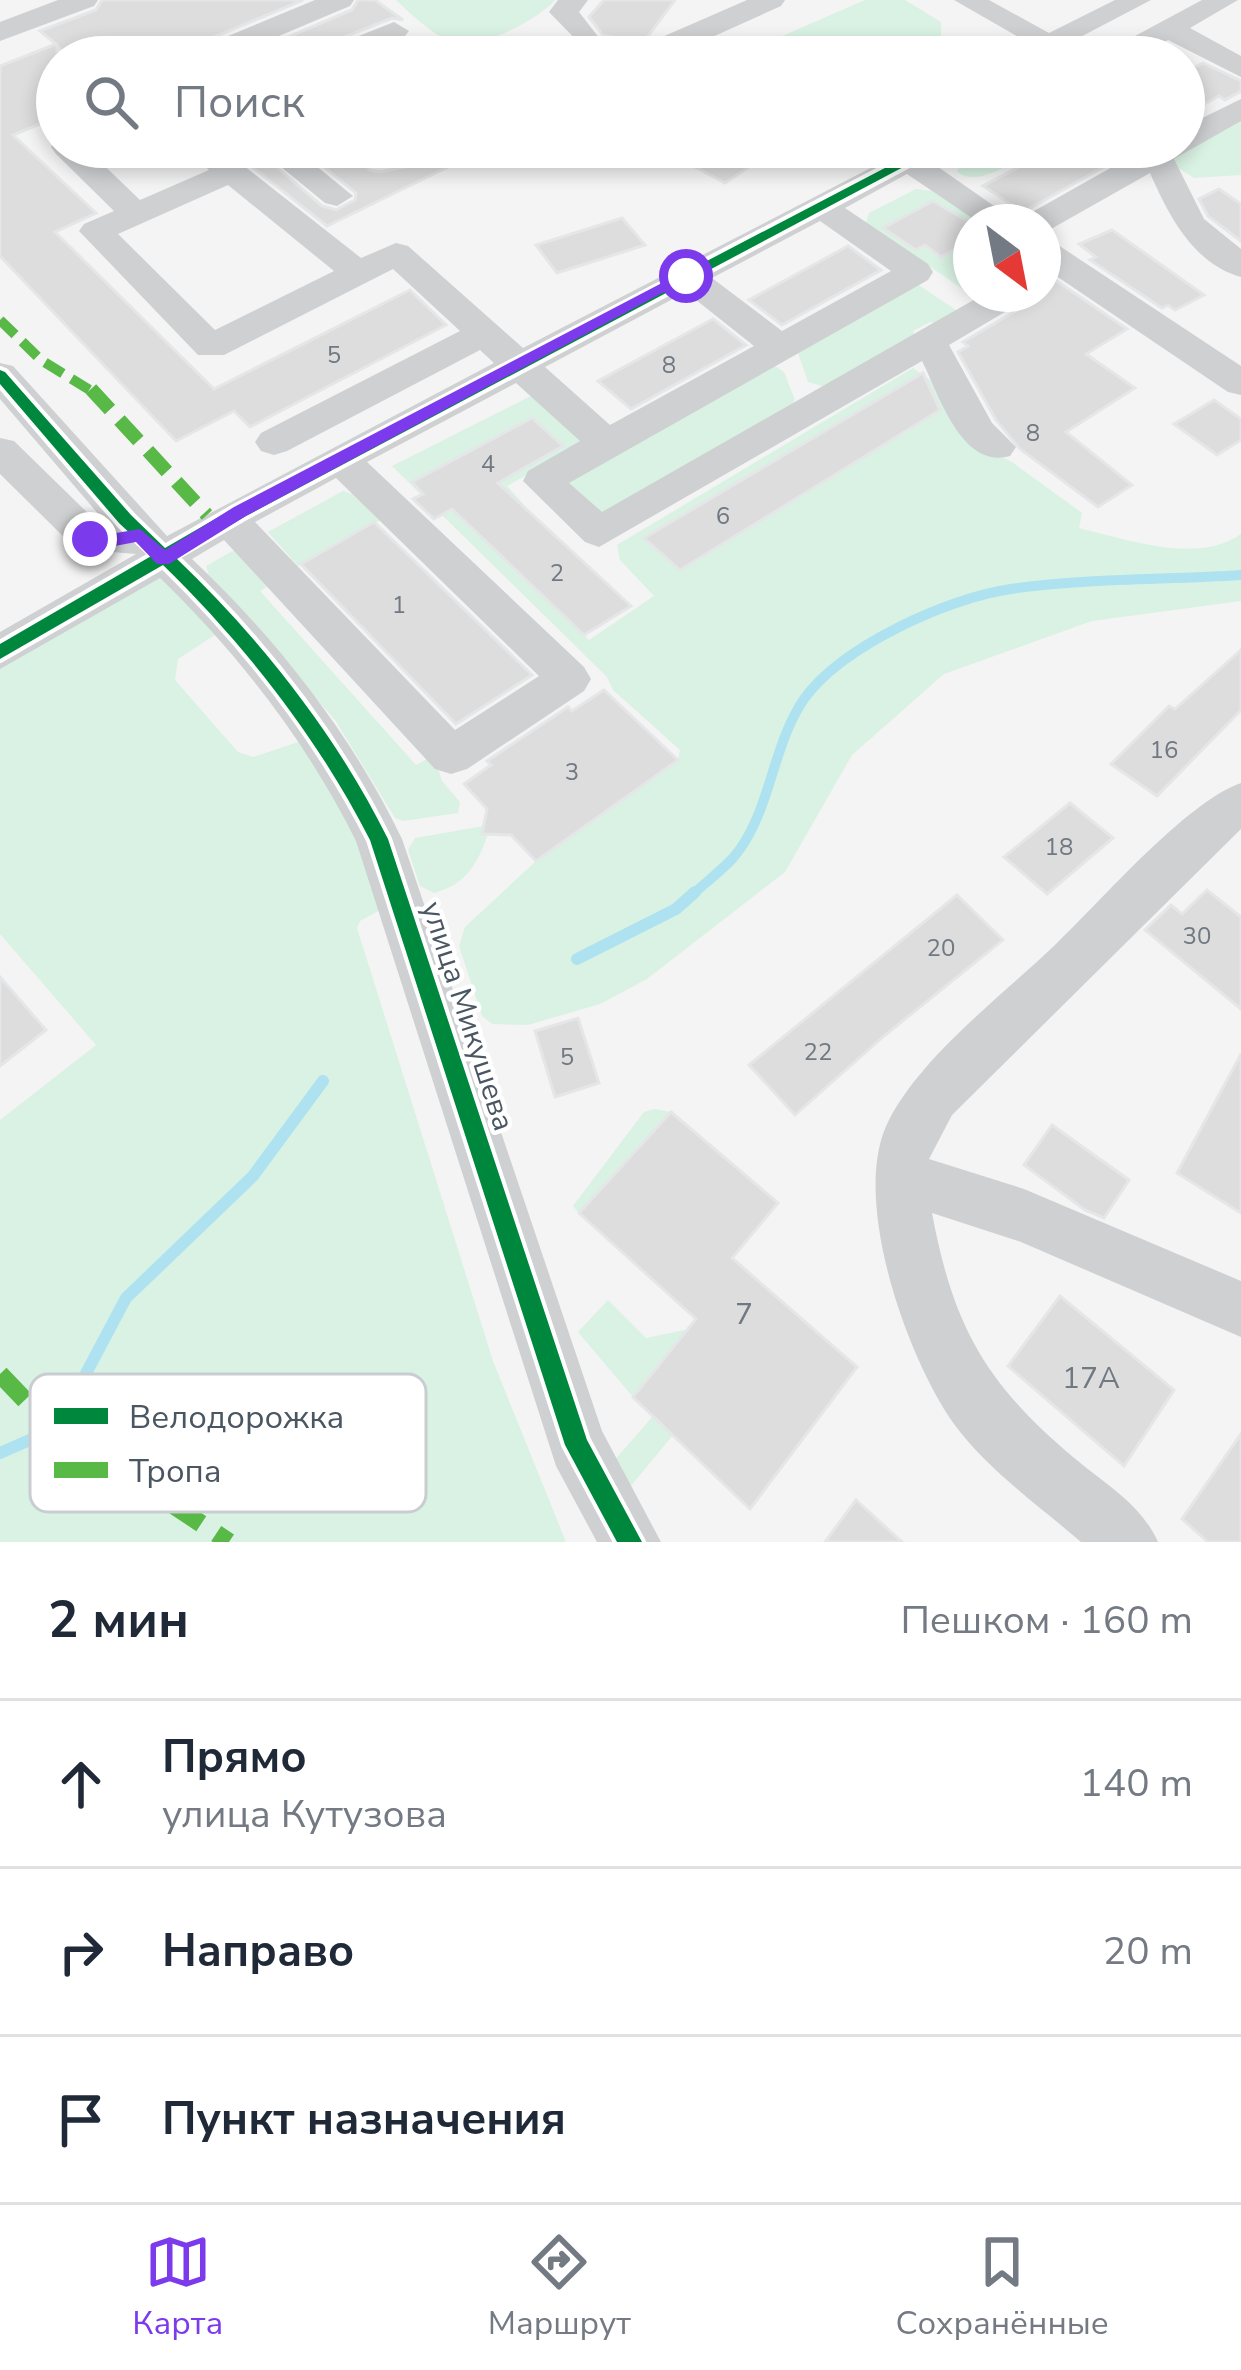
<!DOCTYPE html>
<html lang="ru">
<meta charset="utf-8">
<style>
:root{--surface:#fff;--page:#f6f6f7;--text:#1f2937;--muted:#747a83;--line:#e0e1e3;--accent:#7c3aed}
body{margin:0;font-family:"Nunito Sans",sans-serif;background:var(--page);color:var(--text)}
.compass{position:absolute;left:953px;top:204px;width:108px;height:108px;border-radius:50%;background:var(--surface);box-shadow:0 6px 18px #0003;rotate:148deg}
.stop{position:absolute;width:36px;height:36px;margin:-27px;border:9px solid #7c3aed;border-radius:50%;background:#fff}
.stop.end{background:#7c3aed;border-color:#fff;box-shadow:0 3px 12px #0008}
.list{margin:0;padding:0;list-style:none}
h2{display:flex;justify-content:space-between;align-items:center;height:156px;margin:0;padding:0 48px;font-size:51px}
h2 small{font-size:39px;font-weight:400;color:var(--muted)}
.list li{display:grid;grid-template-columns:78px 1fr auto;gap:36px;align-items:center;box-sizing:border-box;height:168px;padding:0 48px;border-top:3px solid var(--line)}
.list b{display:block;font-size:45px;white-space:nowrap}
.list p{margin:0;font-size:39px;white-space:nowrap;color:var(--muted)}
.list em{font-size:39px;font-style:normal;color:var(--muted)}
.icon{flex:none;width:66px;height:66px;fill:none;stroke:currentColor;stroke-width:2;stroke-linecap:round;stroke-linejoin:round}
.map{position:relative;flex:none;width:1241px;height:1542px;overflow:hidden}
.search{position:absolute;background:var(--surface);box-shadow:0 6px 18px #0003;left:36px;right:36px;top:36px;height:132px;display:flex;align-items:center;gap:30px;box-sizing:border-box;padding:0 42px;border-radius:66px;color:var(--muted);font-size:45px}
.sheet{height:660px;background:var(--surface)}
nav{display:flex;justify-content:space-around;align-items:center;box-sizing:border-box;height:168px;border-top:3px solid var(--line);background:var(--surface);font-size:33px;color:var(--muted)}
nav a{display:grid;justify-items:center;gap:6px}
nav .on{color:var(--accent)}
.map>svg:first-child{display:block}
</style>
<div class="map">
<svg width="1241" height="1542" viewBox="0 0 1241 1542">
<rect width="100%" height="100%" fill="#f4f4f4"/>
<g fill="#d9f2e3">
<path d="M396 0H555C538 20 477 52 450 41 430 33 411 14 396 0Z"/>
<polygon points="865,0 905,0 941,22 941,39 906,57 751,57 757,47"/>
<polygon points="1241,120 1241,175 1194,178 1169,162"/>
<path d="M992 147H1039C1015 159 981 189 957 172L961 163Z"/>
<polygon points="916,189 932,191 979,222 971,222 971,294 995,294 976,298 866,223 869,213"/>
<polygon points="917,284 956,310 940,324 930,322 913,331 916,338 828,388 808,382 798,353"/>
<polygon points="772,364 784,372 795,400 792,405 600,514 567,487 567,481"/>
<path d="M913 368 957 399 979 446 1012 462 1082 513 1079 528C1126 539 1197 565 1241 534V601L1092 621 944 674 852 755 785 872 647 979 600 1004 528 1025 492 1024 482 1016 459 946 465 927 536 861 678 760 680 750 613 690 607 677 392 466 533 395 586 441 507 486 532 514 486 541 589 640 654 596 620 560 617 545Z"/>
<polygon points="343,491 352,494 381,520 298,566 268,532"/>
<polygon points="236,549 273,583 260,591 416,765 434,755 442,781 460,802 458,813 403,821 395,818 335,720 209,576 206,566"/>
<polygon points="159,566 218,633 178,659 175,680 238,752 253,757 304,740 356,820 380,910 360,921 357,928 493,1361 566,1542 0,1542 0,1120 96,1045 0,934 0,652"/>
<path d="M484 826 482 833 488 834C478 863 466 885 434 893L420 886 408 850 415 838Z"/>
<polygon points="654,1109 671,1112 579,1213 573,1206 644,1112"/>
<polygon points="608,1300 646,1338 689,1329 633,1397 578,1332"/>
<polygon points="653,1416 673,1435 620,1499 613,1462"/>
</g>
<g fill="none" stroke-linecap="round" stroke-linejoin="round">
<path stroke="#aee2f0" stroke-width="10" d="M692 895C705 883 721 871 733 858 771 814 771 747 804 699 842 646 948 598 1011 589 1087 578 1165 580 1241 575"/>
<g stroke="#aee2f0" stroke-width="12">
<polyline points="577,959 676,909 695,892"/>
<polyline points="0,1453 57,1428 126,1298 253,1176 323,1081"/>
</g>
</g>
<g fill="#ddddde" stroke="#e5e6e7" stroke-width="3">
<polygon points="102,0 303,0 190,47 184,57 70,57 57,46 57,117 13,135 96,213 55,232 214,389 410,290 446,325 250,427 234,411 176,441 0,256 0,66 56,44 40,31 96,10"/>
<polygon points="358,0 375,0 403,20 392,18 319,47 313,57 241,57 352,10"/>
<polygon points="604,0 675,0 645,40 637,43 603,35 589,17"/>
<polygon points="1203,63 1241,81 1241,91 1225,100 1219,96 1184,115 1184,73"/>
<polygon points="227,147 253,147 322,206 336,210 355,200 356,193 300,147 380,147 364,159 369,170 380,172 414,165 436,147 489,147 327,226"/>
<polygon points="658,147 778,147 725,183"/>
<polygon points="1057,147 1115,147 1123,156 1023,212 983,186"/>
<polygon points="1219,189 1241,204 1241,241 1208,216 1199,199"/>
<polygon points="933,201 971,223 971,240 941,257 925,245 916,250 883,228"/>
<polygon points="622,218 645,245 557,273 536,245"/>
<polygon points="1112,230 1204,295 1175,310 1168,305 1162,308 1090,260 1096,257 1079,244"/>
<polygon points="848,246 881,270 782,325 749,300"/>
<polygon points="1055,280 1127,329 1086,354 1135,388 1066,432 1132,485 1098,507 1020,449 996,420 958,352 968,346 963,342 1024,306 1031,294 1043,294 1043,287"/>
<polygon points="713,319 746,345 631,409 598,381"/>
<polygon points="923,373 940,410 680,570 644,538"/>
<polygon points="1214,400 1241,419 1241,440 1217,455 1174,424"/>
<polygon points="532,418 563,446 498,483 631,606 584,635 452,509 434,519 413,499 423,494 412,482"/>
<polygon points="374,522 532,675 456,724 301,564"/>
<polygon points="1241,650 1241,710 1157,796 1111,764 1169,706 1175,709"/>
<polygon points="604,690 678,760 536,861 511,835 482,834 487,809 464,784 491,765 487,761 568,707 572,711"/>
<polygon points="1070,803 1113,838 1047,894 1004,857"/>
<polygon points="1207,890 1241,917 1241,1009 1145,930 1171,905 1182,914"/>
<polygon points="957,895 1003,940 884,1036 795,1115 749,1065"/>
<polygon points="0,977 46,1030 0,1066"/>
<polygon points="578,1018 599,1083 555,1097 535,1031"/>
<polygon points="1241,1054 1241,1213 1177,1173"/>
<polygon points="671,1112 778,1203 732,1258 857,1367 750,1509 633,1397 696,1319 579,1213"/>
<polygon points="1052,1125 1129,1180 1104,1218 1085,1210 1024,1165"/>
<polygon points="1060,1296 1174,1390 1124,1466 1008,1366"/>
<polygon points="1241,1434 1241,1542 1208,1542 1182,1519"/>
<polygon points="856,1500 902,1542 825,1542"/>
</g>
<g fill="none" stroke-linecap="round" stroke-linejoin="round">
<g fill="#ced0d2" fill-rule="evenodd">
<polygon points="58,0 98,0 94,6 0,41 0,22"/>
<polygon points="315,0 354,0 350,6 229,57 188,57 192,51"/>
<polygon points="558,0 588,0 579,12 600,39 637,48 747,0 785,0 781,6 668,57 590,54 549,12"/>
<polygon points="954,0 989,0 1049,33 1115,0 1151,0 1048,54"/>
<polygon points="1202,0 1238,0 1190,28 1241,56 1241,77 1168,40 1134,57 1096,57"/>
<polygon points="394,22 409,31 404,37 358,57 317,57 321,51"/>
<path d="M1241 99V121L1174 159 1204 219 1241 249V277C1193 264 1168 214 1150 173L1051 229 1043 231V222H1022L1027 215 1130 157 1120 147H1184V127Z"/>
<path d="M56 140 57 147H85L140 200 209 170 184 147H220L361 258 396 243 408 246 523 348 911 147H951L931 162 1017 222H978L907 174 845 208 928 264 933 272 928 280 569 483 602 512 984 294H1027L1022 302 949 345 992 423 1016 447 1010 456C962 470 939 395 922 361L599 547 585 542 523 481 528 471 580 441 516 383 367 462 584 667 591 679 584 691 467 769 451 774 435 769 224 540 192 559C276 638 352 735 402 839L602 1431 661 1542H597L556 1466 356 841C308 744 238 653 160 578L0 669V632L136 554 76 549 0 474V438L14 441 99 524 106 523 0 399V363L13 366 167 536 494 363 480 350 287 451 274 455 261 451 255 442 261 433 460 331 393 269 224 355H198L79 231 84 224 114 211 56 154 51 147ZM228 185 334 271 215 330 118 234ZM820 221 891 271 782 331 712 278ZM686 292 754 346 610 425 545 367ZM336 478 539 676 455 730 255 522Z"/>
<polygon points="257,147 293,147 353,196 337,206 325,203"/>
<path d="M388 147H432C420 162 391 171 373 167L368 160Z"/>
<polygon points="1043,240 1055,243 1241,366 1241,395 1228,392 1043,267"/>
<path d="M1241 783V829L952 1115 929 1159 1024 1189 1241 1281V1337L1021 1242 932 1213C953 1326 986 1384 1073 1457 1104 1483 1142 1505 1158 1542H1081C1038 1505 988 1470 954 1424 907 1358 850 1198 888 1122 921 1056 1003 995 1056 944 1101 901 1186 802 1241 783Z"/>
</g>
<polyline stroke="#58b947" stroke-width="10" stroke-dasharray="21 10" stroke-linecap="butt" points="0,320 41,360 93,392"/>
<polyline stroke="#58b947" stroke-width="14" stroke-dasharray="28 14" stroke-linecap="butt" points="91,389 207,515"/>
<polyline stroke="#58b947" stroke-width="18" stroke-dasharray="36 18" stroke-linecap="butt" points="0,1374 43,1419 229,1542"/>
<defs>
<path id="cycleway" d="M925 147H941L246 516 175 557C260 638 336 734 388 839L587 1440 642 1542H617L565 1445 370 840C318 738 245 645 163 565L0 659V644L153 555 119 523 0 384V370L5 372 131 515 165 548 234 508Z"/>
</defs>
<use href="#cycleway" stroke="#fff" stroke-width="8"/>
<use href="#cycleway" fill="#00873e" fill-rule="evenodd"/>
</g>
<polygon fill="#7c3aed" points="681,273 694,276 246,516 169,564 157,564 136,542 104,548 81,539 90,533 104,535 140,529 165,550 234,507"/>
<g text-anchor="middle" stroke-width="9" stroke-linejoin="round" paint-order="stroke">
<g font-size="24" fill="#707881">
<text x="334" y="363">5</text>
<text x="669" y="373">8</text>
<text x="1033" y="441">8</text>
<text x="488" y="472">4</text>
<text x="723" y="524">6</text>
<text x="557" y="581">2</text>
<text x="399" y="613">1</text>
<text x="1164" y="758">16</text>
<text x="572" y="780">3</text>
<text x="1059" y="855">18</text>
<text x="1197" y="944">30</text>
<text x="941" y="956">20</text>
<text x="818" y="1060">22</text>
<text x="567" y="1065">5</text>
</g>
<g font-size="30" fill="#4a5661" stroke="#fff">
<text transform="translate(468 1016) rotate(72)" y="10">улица Микушева</text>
</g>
<g font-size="30" fill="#707881">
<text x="744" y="1324">7</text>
<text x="1091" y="1388">17А</text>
</g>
</g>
<rect x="30" y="1374" width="396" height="138" rx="18" fill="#fff" stroke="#c9ccd0" stroke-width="3"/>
<rect x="54" y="1408" width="54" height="16" fill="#00873e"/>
<rect x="54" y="1462" width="54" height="16" fill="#58b947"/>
<g font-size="33" fill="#4a5661">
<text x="129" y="1428">Велодорожка</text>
<text x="129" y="1482">Тропа</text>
</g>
</svg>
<svg class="compass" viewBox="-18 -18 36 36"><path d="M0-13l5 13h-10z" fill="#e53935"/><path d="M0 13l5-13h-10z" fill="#747a83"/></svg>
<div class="stop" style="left:686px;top:276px"></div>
<div class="stop end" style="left:90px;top:539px"></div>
<div class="search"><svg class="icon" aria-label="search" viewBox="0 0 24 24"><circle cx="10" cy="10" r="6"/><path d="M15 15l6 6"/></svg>Поиск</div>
</div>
<section class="sheet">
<h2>2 мин<small>Пешком · 160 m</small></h2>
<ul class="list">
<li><svg class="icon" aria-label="ahead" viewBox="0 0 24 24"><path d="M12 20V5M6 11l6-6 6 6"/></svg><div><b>Прямо</b><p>улица Кутузова</p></div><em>140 m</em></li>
<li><svg class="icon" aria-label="right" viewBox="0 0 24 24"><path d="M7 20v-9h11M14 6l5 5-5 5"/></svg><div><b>Направо</b></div><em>20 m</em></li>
<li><svg class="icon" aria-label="arrive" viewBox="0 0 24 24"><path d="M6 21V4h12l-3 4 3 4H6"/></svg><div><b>Пункт назначения</b></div></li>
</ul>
</section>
<nav>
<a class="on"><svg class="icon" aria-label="map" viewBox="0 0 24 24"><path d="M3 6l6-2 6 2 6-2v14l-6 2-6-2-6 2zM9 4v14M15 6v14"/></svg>Карта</a>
<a><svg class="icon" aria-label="directions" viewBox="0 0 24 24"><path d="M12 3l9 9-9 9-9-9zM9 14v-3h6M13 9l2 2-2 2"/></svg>Маршрут</a>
<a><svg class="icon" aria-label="saved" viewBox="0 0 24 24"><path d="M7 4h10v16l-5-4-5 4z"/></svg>Сохранённые</a>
</nav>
